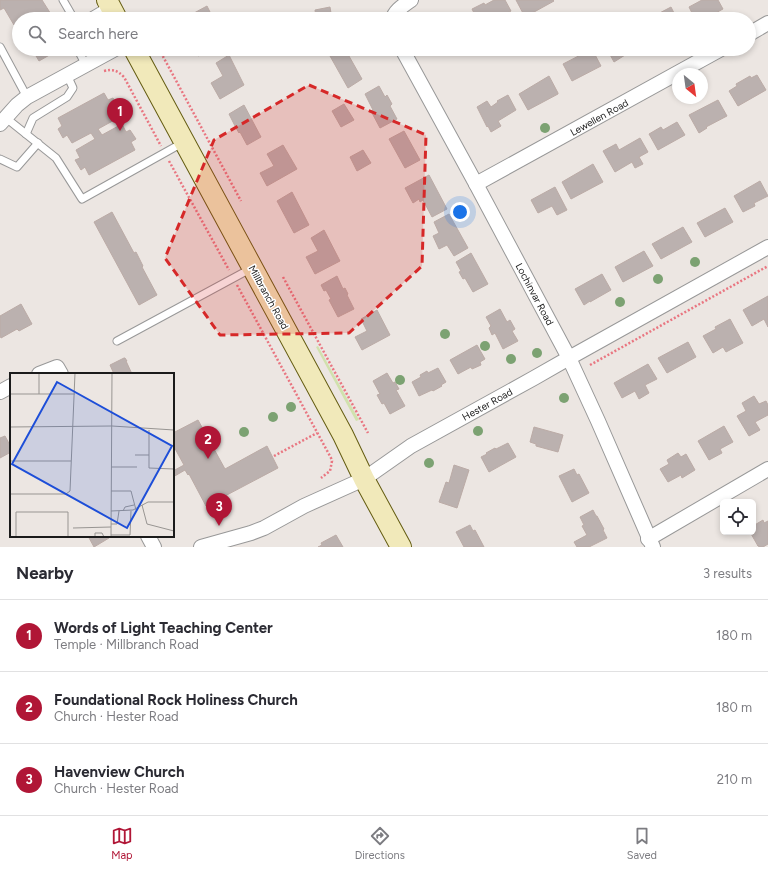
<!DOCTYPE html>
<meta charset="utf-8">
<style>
:root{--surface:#fff;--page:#f2f2f3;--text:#2b2b33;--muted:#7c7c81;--line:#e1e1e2;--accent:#b01636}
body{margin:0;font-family:Figtree,sans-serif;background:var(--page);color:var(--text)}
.controls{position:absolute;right:12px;bottom:12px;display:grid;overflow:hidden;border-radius:6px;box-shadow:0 2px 6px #0003}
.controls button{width:36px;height:36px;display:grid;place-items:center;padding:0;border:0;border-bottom:1px solid var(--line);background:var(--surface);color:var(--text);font:20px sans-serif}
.compass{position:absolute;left:672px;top:68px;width:36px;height:36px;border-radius:50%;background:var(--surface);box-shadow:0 2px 6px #0003;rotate:151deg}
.you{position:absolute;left:460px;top:212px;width:14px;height:14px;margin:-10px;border:3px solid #fff;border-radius:50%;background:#1a73e8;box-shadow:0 0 0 6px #1a73e833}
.badge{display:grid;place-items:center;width:26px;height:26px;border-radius:50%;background:var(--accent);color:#fff;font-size:13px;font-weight:700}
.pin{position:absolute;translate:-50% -33px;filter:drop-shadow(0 1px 2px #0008)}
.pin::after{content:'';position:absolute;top:21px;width:14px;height:12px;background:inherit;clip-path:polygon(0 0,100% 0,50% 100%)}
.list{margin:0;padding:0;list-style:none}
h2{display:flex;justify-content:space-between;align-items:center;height:52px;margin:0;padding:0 16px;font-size:17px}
h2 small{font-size:13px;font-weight:400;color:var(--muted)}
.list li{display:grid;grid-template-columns:26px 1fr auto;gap:12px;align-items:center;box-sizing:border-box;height:72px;padding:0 16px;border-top:1px solid var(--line)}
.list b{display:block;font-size:15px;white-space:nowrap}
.list p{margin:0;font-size:13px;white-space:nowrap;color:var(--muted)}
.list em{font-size:13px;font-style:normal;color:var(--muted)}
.icon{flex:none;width:22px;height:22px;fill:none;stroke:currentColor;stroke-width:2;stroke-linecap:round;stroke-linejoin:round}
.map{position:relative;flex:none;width:768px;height:547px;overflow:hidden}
.search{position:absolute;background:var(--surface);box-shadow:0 2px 6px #0003;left:12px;right:12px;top:12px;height:44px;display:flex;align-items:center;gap:10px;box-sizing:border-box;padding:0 14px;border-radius:22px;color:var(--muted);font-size:15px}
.sheet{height:268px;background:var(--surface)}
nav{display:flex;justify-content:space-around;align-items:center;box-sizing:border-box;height:56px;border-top:1px solid var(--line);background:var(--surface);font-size:11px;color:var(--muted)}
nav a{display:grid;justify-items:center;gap:2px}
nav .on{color:var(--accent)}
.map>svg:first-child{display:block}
</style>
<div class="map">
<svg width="768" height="547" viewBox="0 0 768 547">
<rect width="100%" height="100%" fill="#ece6e2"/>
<polygon fill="#d1e1ad" points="318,346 359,420 356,421 316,347"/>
<g fill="#bbb1af" stroke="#bbaba6">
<polygon points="0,0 42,0 54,19 19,19 19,26 17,23 14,25 4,8 0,10"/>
<polygon points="494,0 505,0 511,11 498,18 498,19 472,19 470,15 474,13 472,9 484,3 485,5"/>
<polygon points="516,0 553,0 554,1 525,17"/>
<polygon points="702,0 718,0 723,9 710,16 709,14 700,19 695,19 689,7"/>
<polygon points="207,6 212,16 207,19 183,19"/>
<polygon points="330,7 332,19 309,19 311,18 311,17 315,16 315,17 316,17 315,10"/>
<polygon points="671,7 677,19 652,19 652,17"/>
<polygon points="32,49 60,49 39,61"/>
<polygon points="194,49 211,49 198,56"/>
<polygon points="343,49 345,49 362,79 348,88 330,56"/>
<polygon points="592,49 601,66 572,81 563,64"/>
<polygon points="607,49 638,49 634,51 633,50 614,62"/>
<polygon points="229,55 244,85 220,99 211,83 223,76 216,63"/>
<polygon points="757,75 766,90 738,106 729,91 737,86 736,84 750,76 751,78"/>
<polygon points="549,76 558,93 558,94 528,110 519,94"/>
<polygon points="379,86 385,97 387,95 392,104 390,106 397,119 380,128 371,111 373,110 365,94"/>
<polygon points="104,93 108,100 113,98 118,107 114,110 118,118 98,129 102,135 122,124 126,132 130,130 136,139 131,142 135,150 89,175 85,167 81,170 75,160 80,158 76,150 95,139 91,133 72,143 67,135 63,138 58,129 62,126 58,118"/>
<polygon points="508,95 516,110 498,121 501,126 491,132 488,126 487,127 477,107 487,101 491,107 498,102 497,101"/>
<polygon points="718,100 727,116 706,127 707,128 699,133 689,115"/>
<polygon points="344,104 354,120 341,127 332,111"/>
<polygon points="244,105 261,137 247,145 240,132 239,133 236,128 229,114"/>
<polygon points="677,122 685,135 658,150 649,134 661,127 663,130"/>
<polygon points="404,131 420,160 405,168 389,139"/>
<polygon points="640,138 648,152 639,157 643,164 635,168 632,162 615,172 603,151 616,144 619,150"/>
<polygon points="283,145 297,169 267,186 260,173 274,166 267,154"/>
<polygon points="363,150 371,163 357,171 350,157"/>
<polygon points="593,164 603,182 571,199 562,182"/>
<polygon points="429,175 447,209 432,217 423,200 420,202 419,199 413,203 405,188"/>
<polygon points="760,181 768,196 754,203 755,206 743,212 734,196"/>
<polygon points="555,187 567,210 557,215 552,206 538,213 531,200"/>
<polygon points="292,192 309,225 294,233 277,201"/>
<polygon points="725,208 733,222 705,237 697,223"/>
<polygon points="112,212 134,253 136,252 143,266 142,267 157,295 139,305 94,222"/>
<polygon points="449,214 468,248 454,256 447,245 439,249 433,236 439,233 434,222"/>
<polygon points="683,227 692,242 661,259 652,244"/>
<polygon points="324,230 340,261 315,274 306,257 318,251 311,238"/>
<polygon points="644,251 653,266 623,282 615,267"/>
<polygon points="471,253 488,284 473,292 465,278 463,279 459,272 461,271 456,262"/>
<polygon points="602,274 611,290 590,302 590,301 584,305 575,289"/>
<polygon points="337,276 343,289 345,288 348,294 347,295 354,309 338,317 329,300 331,299 326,290 324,291 321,285"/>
<polygon points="768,296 768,327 764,319 752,326 743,310"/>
<polygon points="21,304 32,324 19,331 17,329 1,338 0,336 0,316"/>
<polygon points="500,309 507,322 510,320 515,329 512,331 518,341 503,349 495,333 492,335 489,328 491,326 486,317"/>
<polygon points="377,310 390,335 362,350 355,337 367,331 361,319"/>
<polygon points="730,319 743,343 726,352 723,347 713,353 703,336 716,329 715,327"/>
<polygon points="688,342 696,357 667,373 658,358"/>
<polygon points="477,345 485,359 480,362 481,365 472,369 471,367 458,374 450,360"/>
<polygon points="124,358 125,358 127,361 126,361 132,374 114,374 110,365"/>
<polygon points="648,364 657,379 645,385 649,393 639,399 635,391 622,398 614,383"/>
<polygon points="438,368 446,382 441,385 442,386 433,391 432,390 419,396 412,382 421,377 420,375 427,371 428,373"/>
<polygon points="387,373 393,383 395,382 399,389 396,390 405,406 390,414 384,403 382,404 377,395 380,394 373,381"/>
<polygon points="754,396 759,404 766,401 768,405 768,415 755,422 760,430 749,436 737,416 746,411 742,403"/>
<polygon points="198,420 225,469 267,446 278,468 206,506 189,474 188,475 185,470 173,477 173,471 184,465 173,445 173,433"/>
<polygon points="724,426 733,442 720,449 722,453 709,460 698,441"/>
<polygon points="534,427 563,435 558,452 536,446 536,444 530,442"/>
<polygon points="5,436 11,447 11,452 0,458 0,438"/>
<polygon points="508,443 516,457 489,472 481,457 487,454 486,453 495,448 496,449"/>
<polygon points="678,453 681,457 686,454 695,470 682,478 681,475 668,482 660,469 669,464 667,460"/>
<polygon points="454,465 469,470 457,508 439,502 446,482 449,483"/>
<polygon points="574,469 577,475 579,474 589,493 572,502 559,476"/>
<polygon points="593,510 596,516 597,516 604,529 603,530 607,538 589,547 577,547 574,542 587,535 582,526 584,525 580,517"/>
<polygon points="763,520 764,523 768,521 768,544 763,547 759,547 758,545 758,546 750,532 753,532 753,526"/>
<polygon points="470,525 473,531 475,530 484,547 464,547 456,532"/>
<polygon points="336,535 343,547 318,547 322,545 321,543"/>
<polygon points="88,536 108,536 109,538 94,547"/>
</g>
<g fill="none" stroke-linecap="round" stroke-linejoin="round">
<defs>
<g id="lane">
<polyline points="63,0 74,19"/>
<polyline points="86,19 108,6"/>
<polyline points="0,47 27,97"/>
<polyline points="80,49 79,52 86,65"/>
<polyline points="6,118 56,158 82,199 184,142"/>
<polyline points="26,134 33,118 67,97 73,88 67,75"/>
<polyline points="0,159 17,167 38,143"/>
<polyline points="117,341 252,268"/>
</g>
<g id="street">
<path d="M393 19C394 11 404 5 411 0"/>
<polyline points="749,34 768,23"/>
<polyline points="402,49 476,184 569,358 598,421 653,547"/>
<polyline points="0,124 17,105 27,97 115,49"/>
<polyline points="476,184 721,49"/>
<polyline points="39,374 57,367 61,374"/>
<polyline points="0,392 11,386"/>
<polyline points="148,536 154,547"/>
<polyline points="648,539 768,469"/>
<polyline points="201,547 251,533 264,528 304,506 364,479 411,446 534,378 569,358 768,247"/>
</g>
<g id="secondary">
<polyline points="107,0 117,19"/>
<polyline points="134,49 343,435 364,479 401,547"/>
</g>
</defs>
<use href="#lane" stroke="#989898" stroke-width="9"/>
<use href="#street" stroke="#989898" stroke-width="16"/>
<use href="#secondary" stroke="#645c11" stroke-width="22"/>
<g stroke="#e97681" stroke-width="2.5" stroke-dasharray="2 2" stroke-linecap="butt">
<polyline points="159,49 241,201"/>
<path d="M104 71C113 69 117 70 124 77L161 146"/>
<polyline points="169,161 229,270"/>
<polyline points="283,277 368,433"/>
<polyline points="237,285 331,458 332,461 330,471 321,478"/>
<polyline points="590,365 768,266"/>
<polyline points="274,456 317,433"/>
</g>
<use href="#lane" stroke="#fff" stroke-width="7"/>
<use href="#street" stroke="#fff" stroke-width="14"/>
<use href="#secondary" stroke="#f1e9ba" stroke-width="20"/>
</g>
<g fill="#7ca272">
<circle cx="545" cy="128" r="5"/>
<circle cx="695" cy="262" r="5"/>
<circle cx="658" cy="279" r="5"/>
<circle cx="620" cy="302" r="5"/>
<circle cx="445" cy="334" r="5"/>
<circle cx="485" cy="346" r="5"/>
<circle cx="537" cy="353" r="5"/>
<circle cx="511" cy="359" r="5"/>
<circle cx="400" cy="380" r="5"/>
<circle cx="564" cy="398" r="5"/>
<circle cx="291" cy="407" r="5"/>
<circle cx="273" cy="417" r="5"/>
<circle cx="478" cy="431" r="5"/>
<circle cx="244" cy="432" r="5"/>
<circle cx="429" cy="463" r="5"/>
</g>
<path fill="#d62828" fill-opacity="0.2" stroke="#d62828" stroke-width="3" stroke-dasharray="8 5" stroke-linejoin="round" d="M309 85 426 135 422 266 349 333 220 335 165 258 214 140Z"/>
<g text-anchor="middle" stroke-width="3" stroke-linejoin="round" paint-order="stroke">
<g font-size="10" fill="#1b1b1b" stroke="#fff">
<text transform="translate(599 117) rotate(-29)" y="4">Lewellen Road</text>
<text transform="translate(535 294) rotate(62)" y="4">Lochinvar Road</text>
<text transform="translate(269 297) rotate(61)" y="4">Millbranch Road</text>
<text transform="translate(487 404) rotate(-29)" y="4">Hester Road</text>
</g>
</g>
<g transform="translate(10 373)">
<rect width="164" height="164" fill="#ece6e2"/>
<path fill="none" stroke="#989592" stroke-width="1" d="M0 21H65M29 21V0M0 54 102 53 164 57M139 57V95L164 96M125 82H139M0 88H61M101 94H127M101 118H121L126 137M0 121H56L60 118 65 0M132 132 137 151 164 158M101 138 123 137 138 129H164M113 138 115 134 124 132M101 151H107L109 138M63 155 101 154M101 162H120L121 138M6 164V139H58V164M85 164V160H92L94 164M101 164 102 0"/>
<path fill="#1d4ed8" fill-opacity="0.15" stroke="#1d4ed8" stroke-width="2" d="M47 9 162 73 117 155 2 91Z"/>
<rect width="164" height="164" fill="none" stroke="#1b1b1b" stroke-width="2"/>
</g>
</svg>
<div class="controls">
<button><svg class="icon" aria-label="locate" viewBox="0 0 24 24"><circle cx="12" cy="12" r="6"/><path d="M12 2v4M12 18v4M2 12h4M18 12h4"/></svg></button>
</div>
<svg class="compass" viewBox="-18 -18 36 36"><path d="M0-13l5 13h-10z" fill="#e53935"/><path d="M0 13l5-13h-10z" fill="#7c7c81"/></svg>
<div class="you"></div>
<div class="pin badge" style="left:120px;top:131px">1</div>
<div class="pin badge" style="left:208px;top:459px">2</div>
<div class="pin badge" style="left:219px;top:526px">3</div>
<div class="search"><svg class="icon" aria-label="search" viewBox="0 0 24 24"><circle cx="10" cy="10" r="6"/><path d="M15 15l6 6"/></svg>Search here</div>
</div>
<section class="sheet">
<h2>Nearby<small>3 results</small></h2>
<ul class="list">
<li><span class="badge">1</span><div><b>Words of Light Teaching Center</b><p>Temple · Millbranch Road</p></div><em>180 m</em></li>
<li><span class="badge">2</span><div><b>Foundational Rock Holiness Church</b><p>Church · Hester Road</p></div><em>180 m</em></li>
<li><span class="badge">3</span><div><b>Havenview Church</b><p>Church · Hester Road</p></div><em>210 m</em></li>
</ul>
</section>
<nav>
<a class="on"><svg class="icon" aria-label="map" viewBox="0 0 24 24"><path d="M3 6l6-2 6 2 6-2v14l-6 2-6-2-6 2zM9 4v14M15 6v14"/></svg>Map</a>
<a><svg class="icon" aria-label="directions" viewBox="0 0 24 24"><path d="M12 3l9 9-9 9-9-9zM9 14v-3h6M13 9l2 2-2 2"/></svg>Directions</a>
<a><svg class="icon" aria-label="saved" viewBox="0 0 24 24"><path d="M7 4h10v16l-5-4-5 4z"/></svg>Saved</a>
</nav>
